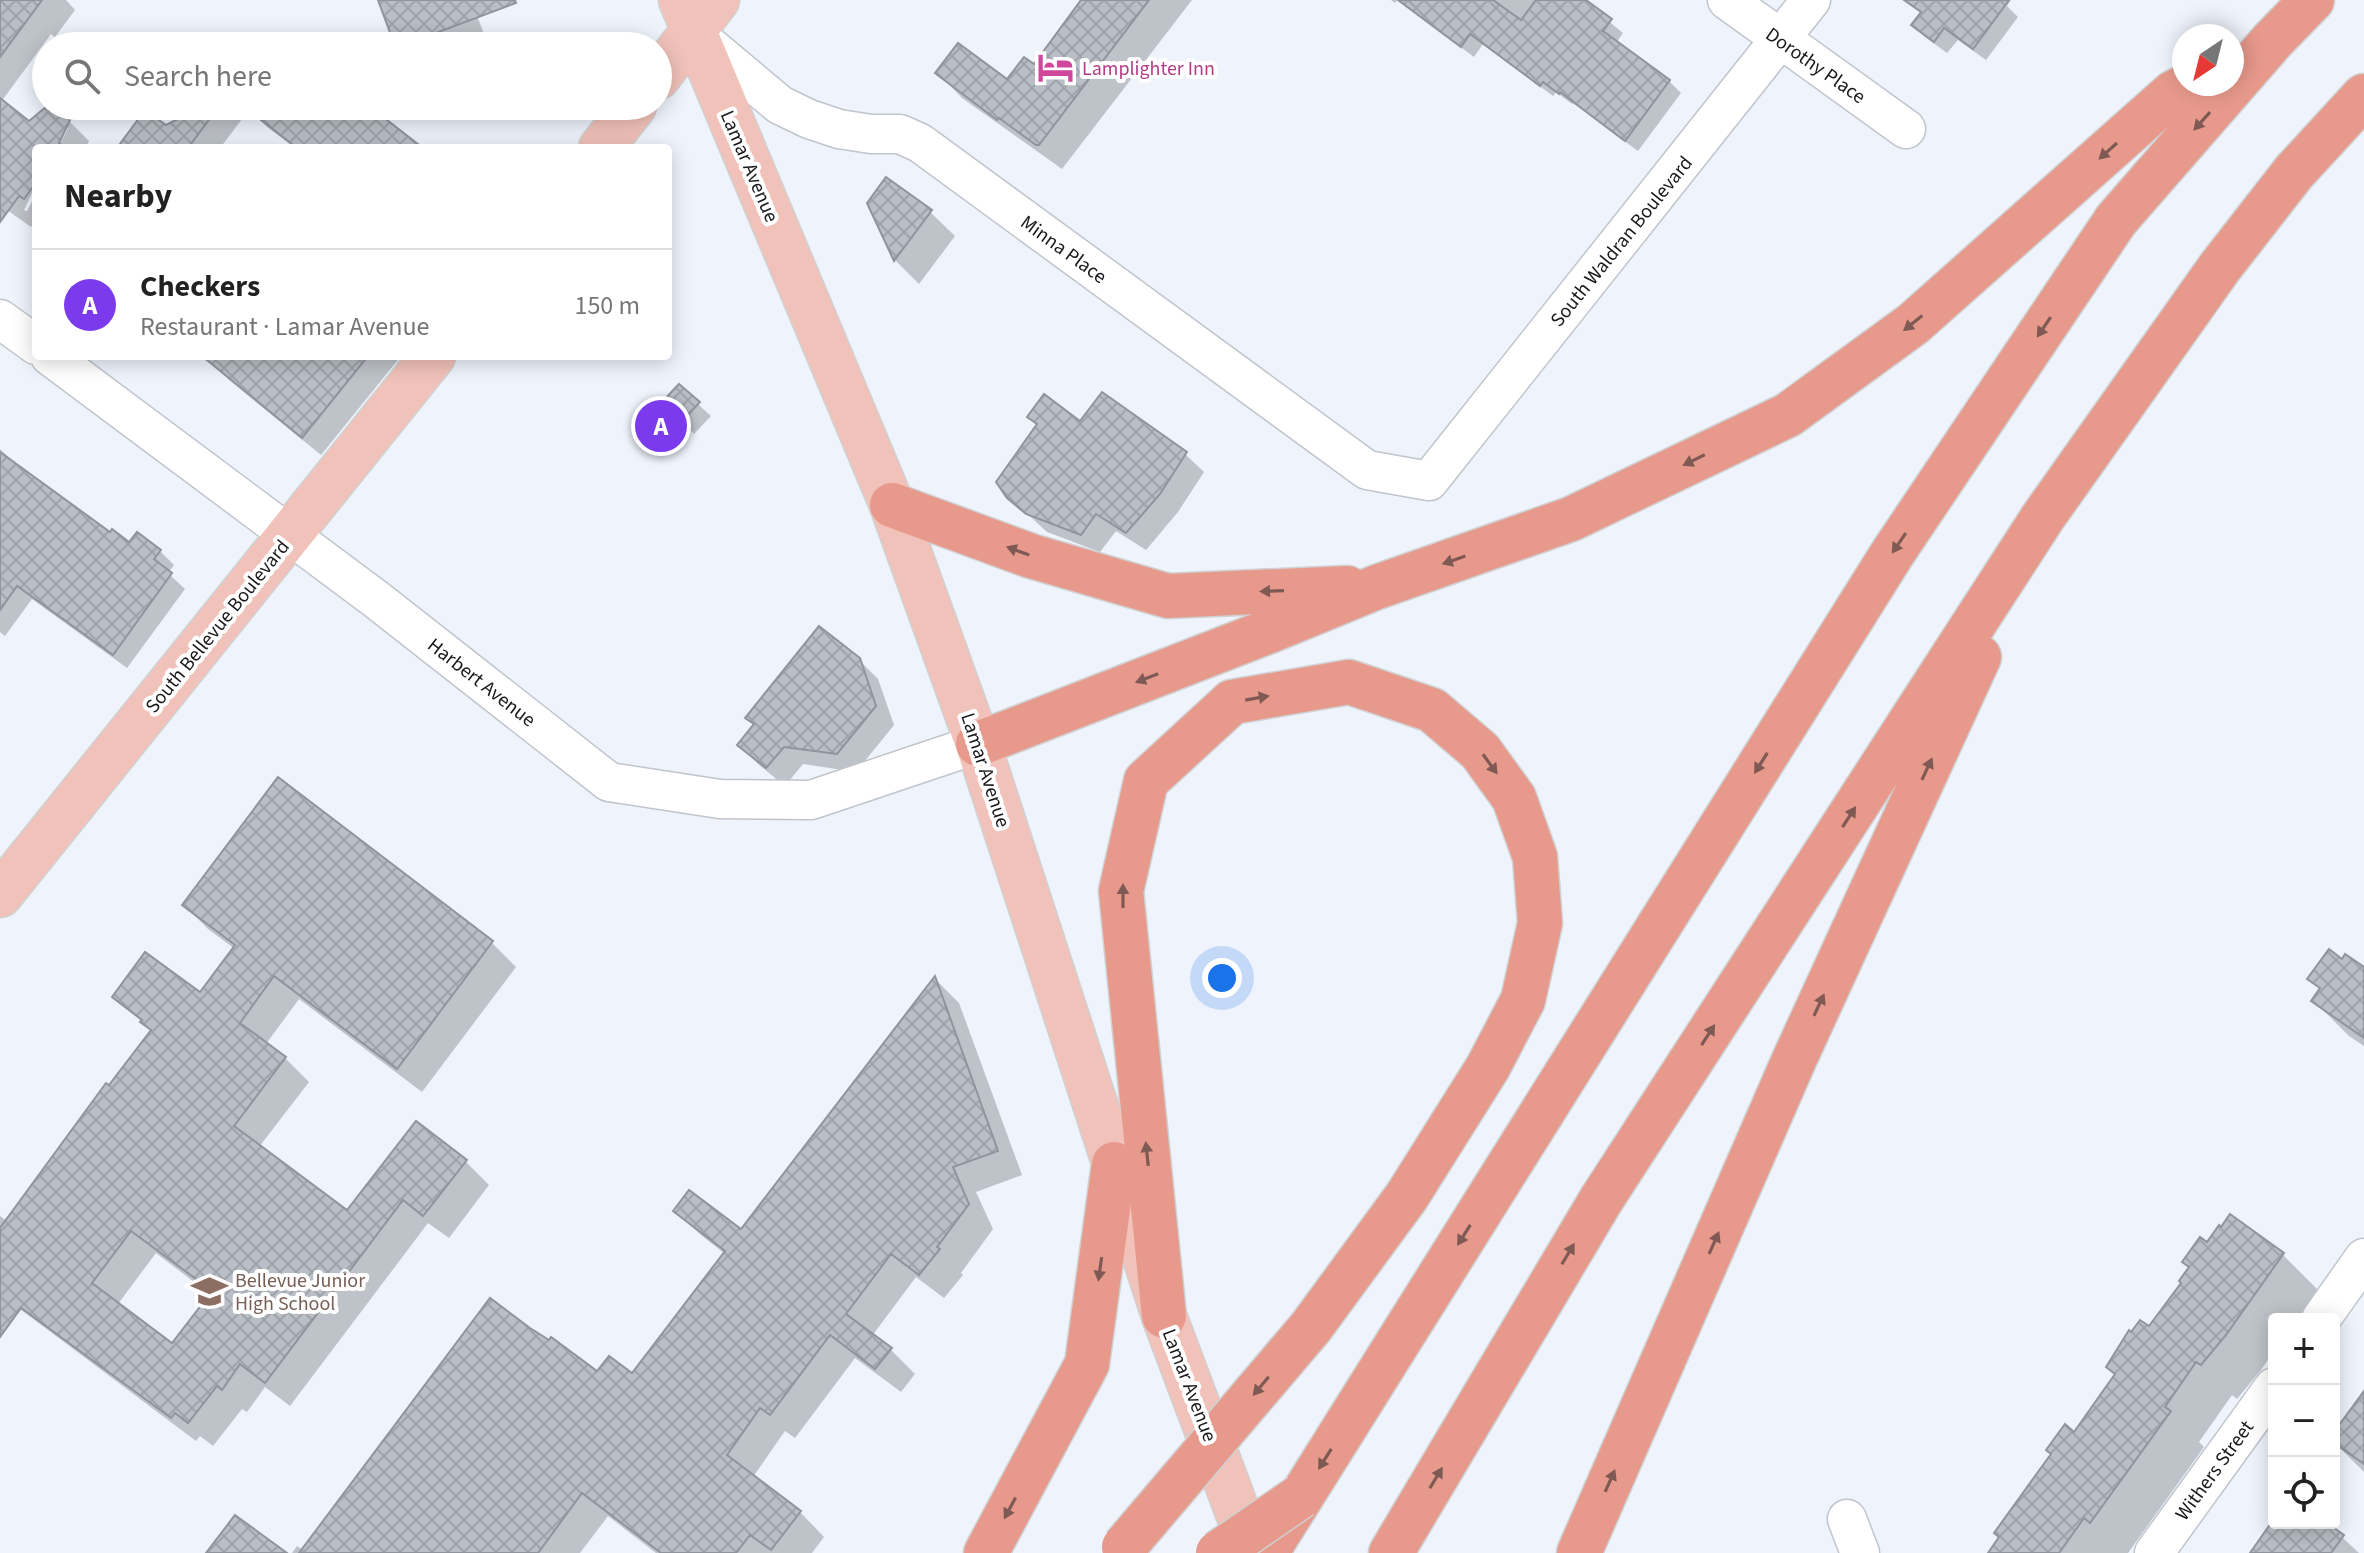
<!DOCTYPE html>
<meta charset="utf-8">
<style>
:root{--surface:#fff;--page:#f2f2f2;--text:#222;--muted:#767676;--line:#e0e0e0;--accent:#7c3aed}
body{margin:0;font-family:"Source Sans 3",sans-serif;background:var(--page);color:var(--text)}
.controls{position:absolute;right:24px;bottom:24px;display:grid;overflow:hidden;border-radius:8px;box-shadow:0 4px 20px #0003}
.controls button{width:72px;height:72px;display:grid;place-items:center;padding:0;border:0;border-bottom:2px solid var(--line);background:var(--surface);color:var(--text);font:40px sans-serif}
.compass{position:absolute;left:2172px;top:24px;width:72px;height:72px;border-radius:50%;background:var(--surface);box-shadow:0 4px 20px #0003;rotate:215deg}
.you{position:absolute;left:1222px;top:978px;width:28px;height:28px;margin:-20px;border:6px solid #fff;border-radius:50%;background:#1a73e8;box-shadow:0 0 0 12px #1a73e833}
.badge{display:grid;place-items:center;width:52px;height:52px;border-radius:50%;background:var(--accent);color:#fff;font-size:26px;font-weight:700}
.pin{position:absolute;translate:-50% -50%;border:4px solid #fff;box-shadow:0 2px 8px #0006}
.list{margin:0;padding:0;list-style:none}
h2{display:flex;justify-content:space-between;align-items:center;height:104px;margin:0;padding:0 32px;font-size:34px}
h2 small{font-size:26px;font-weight:400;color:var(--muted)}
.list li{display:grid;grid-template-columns:52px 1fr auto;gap:24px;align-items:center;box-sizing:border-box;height:112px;padding:0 32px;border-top:2px solid var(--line)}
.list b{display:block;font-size:30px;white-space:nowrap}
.list p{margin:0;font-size:26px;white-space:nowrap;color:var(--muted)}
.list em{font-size:26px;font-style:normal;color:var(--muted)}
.icon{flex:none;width:44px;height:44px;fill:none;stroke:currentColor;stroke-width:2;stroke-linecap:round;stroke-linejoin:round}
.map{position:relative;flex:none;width:2364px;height:1553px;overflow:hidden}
.search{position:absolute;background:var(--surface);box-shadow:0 4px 20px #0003;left:32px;top:32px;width:640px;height:88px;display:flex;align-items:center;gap:20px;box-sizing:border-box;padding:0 28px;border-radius:44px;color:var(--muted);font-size:30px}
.panel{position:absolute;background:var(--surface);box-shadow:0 4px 20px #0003;left:32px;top:144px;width:640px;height:216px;border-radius:8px}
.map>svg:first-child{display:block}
</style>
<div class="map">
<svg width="2364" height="1553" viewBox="0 0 2364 1553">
<defs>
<pattern id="building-cross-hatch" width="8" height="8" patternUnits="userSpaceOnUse" patternTransform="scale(2)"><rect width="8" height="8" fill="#babfc7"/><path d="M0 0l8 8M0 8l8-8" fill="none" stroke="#9fa4aa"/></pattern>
</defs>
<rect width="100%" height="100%" fill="#eef3fc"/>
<g fill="#0003" fill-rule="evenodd">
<polygon points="0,0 66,0 75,10 55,37 51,34 1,102 29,123 69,121 89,141 86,148 58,148 68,128 64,128 54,148 36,148 36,185 24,210 27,211 36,194 36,220 31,227 0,205"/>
<polygon points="380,0 471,0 486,39 468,46 397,46"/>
<polygon points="1083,0 1192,0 1062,169 962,98 938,73 1007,82 1034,66"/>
<polygon points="1391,0 1583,0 1623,33 1616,43 1669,81 1681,93 1638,151 1573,103 1572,104 1556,92 1553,96 1483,44 1474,57 1397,0 1395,3"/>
<polygon points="1919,0 2011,0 2007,6 2018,17 1986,60 1958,40 1947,53 1925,37 1913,25 1921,14"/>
<polygon points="209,106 237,106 246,114 220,148 119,148"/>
<polygon points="251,106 366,106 420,148 295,148 267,127 249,108"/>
<polygon points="869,203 930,212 955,236 919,284 895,260"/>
<polygon points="213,356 401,356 321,455 228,379 209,360"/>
<polygon points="679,387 711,416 694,434 664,403"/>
<polygon points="1030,417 1081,424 1185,454 1204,472 1178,512 1146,550 1116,531 1100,552 1047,532 1009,497 1038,426"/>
<polygon points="0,449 19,467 111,535 129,545 160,551 174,565 168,573 185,589 127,668 32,599 5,636 0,632"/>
<polygon points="859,660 878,679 894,725 856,772 803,764 785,786 758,764 739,745"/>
<path d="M279 780 492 943 516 967 422 1092 299 999 266 1044 285 1058 309 1082 259 1147 347 1213 465 1161 489 1185 449 1238 428 1223 290 1406 265 1387 247 1412 242 1409 213 1446 200 1436 196 1441 0 1294V1216L7 1221 152 1031 115 997 200 994 235 949 208 929 184 905ZM156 1253 211 1295 173 1346 118 1304Z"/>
<polygon points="2343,962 2364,970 2364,1046 2349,1036 2314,1001 2321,991 2310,979"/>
<polygon points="935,979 959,1003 1022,1175 976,1192 993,1229 961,1273 963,1275 944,1298 916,1277 872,1336 890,1349 915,1374 901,1392 855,1358 795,1438 785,1431 753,1477 800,1512 824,1537 812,1553 656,1553 608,1516 580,1553 292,1553 297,1546 303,1550 529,1330 597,1374 633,1376 725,1254 701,1235 676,1211 742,1232"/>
<polygon points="2231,1217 2283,1255 2318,1290 2297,1319 2274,1319 2274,1351 2261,1370 2237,1399 2232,1395 2199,1442 2204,1447 2128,1553 1990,1553 2208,1245"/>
<polygon points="2364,1394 2364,1472 2334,1442 2334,1435"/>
<polygon points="2274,1522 2323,1523 2342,1537 2359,1553 2252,1553"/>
</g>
<g fill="url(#building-cross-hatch)" stroke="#90949c" stroke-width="2" fill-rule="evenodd">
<polygon points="0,0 42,0 0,57"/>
<polygon points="378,0 515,0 516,3 401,46 395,46"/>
<polygon points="1081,0 1149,0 1039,145 1036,145 999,118 997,120 935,73 958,43 1007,79 1024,57 1034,64"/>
<polygon points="1398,0 1493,0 1521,20 1536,0 1586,0 1612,19 1603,31 1670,80 1625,141 1560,92 1559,94 1543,82 1540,86 1470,34 1461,47"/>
<polygon points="1904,0 2009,0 1973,49 1944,28 1934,42 1911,25 1921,12"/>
<polygon points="0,98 29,121 47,106 53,106 70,120 59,143 65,148 36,148 36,183 24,199 19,196 0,222"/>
<polygon points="204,106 219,106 191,144 197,148 117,148 145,110 166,125"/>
<polygon points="243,106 369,106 423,148 297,148"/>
<polygon points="886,177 932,210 894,261 867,203"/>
<polygon points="202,356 368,356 302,438"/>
<polygon points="679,384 700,402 680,423 661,403"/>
<polygon points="1102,392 1187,452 1160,494 1126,533 1096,514 1081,535 1026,514 1007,498 996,482 1037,424 1027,417 1044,394 1080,421"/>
<polygon points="0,452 110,532 112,529 129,542 137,532 161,550 154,559 172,573 113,655 17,586 0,610"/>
<polygon points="819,626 860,658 876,706 837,754 784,747 766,768 737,745 754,724 745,718"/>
<path d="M278 777 493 941 397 1069 274 976 240 1023 286 1057 234 1126 347 1210 416 1121 467 1160 423 1216 403 1200 265 1383 240 1364 222 1390 217 1386 188 1423 175 1413 171 1418 21 1308 0 1337V1228L106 1083 109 1085 151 1030 140 1022 142 1020 112 997 145 952 200 992 235 945 182 905ZM131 1231 212 1291 172 1343 92 1283Z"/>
<polygon points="2329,949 2342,959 2345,954 2364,967 2364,1038 2311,1001 2320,988 2307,979"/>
<polygon points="935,976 998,1151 953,1167 969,1204 937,1247 940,1249 919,1275 891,1254 846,1314 892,1348 875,1369 830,1335 770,1415 760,1408 727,1455 801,1511 771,1550 750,1535 736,1553 661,1553 582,1493 538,1553 299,1553 490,1298 530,1328 549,1340 551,1337 597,1371 609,1356 632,1373 725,1251 673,1211 689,1190 741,1229"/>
<polygon points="2230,1214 2284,1253 2226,1335 2201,1365 2196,1362 2165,1407 2171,1411 2090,1523 2084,1518 2059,1553 1988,1553 1999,1537 1994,1533 2051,1454 2046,1450 2065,1424 2074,1432 2115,1374 2106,1367 2129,1330 2131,1332 2140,1320 2149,1326 2181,1283 2179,1281 2189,1267 2182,1262 2200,1237 2207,1242 2219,1225 2221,1227"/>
<polygon points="2364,1391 2364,1464 2334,1443 2334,1432"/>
<polygon points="235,1515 287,1553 206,1553"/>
<polygon points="2271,1523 2327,1523 2344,1535 2331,1553 2250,1553"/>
</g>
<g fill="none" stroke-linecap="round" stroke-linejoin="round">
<defs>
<g id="street">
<polyline points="1727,0 1906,129"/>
<polyline points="694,33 780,105 809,119 839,129 871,134 900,134 920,143 1367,470 1429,481 1811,0"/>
<polyline points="0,319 36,345"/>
<polyline points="50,356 377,600 609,782 720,799 811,800 978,744"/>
<polyline points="2321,1319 2364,1258"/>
<polyline points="1847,1519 1860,1553"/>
<polyline points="2154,1553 2274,1387"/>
</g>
<g id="primary">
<polyline points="681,0 892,505 978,744 1164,1316 1253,1553"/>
<polyline points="658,77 717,0"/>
<polyline points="601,148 634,106"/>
<polyline points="0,895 433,356"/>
</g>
<g id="highway">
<polyline points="892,505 1031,556 1168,596 1347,588"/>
<polyline points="978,744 1272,630 1377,587 1571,519 1788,415 1913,324 2173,93 2190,84"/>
<polyline points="1164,1316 1121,891 1146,781 1232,702 1349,682 1432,710 1480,751 1514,798 1535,857 1540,923 1523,1000 1488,1067 1407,1196 1311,1327"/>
<polyline points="986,1553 1087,1364 1114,1164"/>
<polyline points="1266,1553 1892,554 2116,220 2272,41 2312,0"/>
<polyline points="1391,1553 1601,1200 2043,517 2220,267 2294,172 2364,96"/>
<polyline points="1579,1553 1794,1060 1979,657"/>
</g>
</defs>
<use href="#street" stroke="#c0c5cd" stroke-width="41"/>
<use href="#primary" stroke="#d1d1d2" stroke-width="47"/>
<use href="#highway" stroke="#d1d1d2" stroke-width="47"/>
<use href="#street" stroke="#fff" stroke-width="38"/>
<use href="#primary" stroke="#f1c2b9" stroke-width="44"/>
<use href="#highway" stroke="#e7998b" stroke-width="44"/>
<defs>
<g id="highway-bridge">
<polyline points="1124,1547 1311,1327"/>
<polyline points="1218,1553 1301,1496"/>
</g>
</defs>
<use href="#highway-bridge" stroke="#d1d1d2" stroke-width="47" stroke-linecap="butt"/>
<use href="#highway-bridge" stroke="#e7998b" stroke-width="44"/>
</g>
<defs><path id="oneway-solid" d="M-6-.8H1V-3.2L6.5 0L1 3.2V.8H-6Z" transform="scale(2)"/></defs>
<g fill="#7f5954">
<use href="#oneway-solid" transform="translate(2202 121) rotate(132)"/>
<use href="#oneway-solid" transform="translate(2108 151) rotate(138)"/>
<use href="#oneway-solid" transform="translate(1913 323) rotate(141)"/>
<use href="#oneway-solid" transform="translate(2044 327) rotate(124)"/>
<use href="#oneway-solid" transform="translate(1694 460) rotate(154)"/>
<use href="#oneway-solid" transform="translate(1899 543) rotate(124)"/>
<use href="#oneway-solid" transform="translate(1018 551) rotate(-160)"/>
<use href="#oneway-solid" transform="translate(1454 560) rotate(161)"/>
<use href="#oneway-solid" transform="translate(1272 591) rotate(178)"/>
<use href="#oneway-solid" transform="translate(1147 678) rotate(159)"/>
<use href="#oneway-solid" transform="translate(1257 698) rotate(-10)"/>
<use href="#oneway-solid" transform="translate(1761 763) rotate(122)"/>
<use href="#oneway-solid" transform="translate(1490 764) rotate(54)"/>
<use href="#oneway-solid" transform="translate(1927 769) rotate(-65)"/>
<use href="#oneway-solid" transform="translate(1849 817) rotate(-57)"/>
<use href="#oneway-solid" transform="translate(1123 896) rotate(-90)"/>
<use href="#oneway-solid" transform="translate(1819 1005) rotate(-65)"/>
<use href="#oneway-solid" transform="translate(1708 1035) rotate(-57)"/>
<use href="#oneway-solid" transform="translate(1147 1154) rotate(-96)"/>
<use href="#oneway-solid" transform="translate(1464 1235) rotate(122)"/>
<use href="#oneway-solid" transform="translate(1714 1243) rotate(-66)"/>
<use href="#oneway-solid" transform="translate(1568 1254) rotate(-59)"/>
<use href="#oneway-solid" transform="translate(1100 1269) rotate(98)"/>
<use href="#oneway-solid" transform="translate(1261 1386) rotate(130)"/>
<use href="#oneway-solid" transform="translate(1325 1459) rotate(122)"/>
<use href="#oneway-solid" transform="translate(1436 1478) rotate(-59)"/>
<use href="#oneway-solid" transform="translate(1610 1481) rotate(-66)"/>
<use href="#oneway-solid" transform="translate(1010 1508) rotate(118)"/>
</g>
<defs>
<symbol id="hotel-bare" viewBox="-9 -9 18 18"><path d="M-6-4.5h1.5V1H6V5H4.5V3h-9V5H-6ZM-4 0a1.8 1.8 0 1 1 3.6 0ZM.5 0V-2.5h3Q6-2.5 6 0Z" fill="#d1479c" stroke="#fff" stroke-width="2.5" paint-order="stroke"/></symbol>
<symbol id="school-bare" viewBox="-9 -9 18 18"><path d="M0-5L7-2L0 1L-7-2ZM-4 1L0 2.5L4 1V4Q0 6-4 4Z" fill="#8d6e63" stroke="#fff" stroke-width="2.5" paint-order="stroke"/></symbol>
</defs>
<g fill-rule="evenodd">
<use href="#hotel-bare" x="1030" y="42" width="51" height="51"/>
<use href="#school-bare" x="184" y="1266" width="51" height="51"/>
</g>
<g text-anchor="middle" stroke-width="8" stroke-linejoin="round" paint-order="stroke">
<g font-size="20" fill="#17191c" stroke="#fff">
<text transform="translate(1816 65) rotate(35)" y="7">Dorothy Place</text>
<text transform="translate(750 166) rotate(67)" y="7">Lamar Avenue</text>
<text transform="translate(1621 241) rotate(-51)" y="7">South Waldran Boulevard</text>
<text transform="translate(1064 249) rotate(36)" y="7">Minna Place</text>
<text transform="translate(217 626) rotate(-51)" y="7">South Bellevue Boulevard</text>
<text transform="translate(482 682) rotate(38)" y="7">Harbert Avenue</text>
<text transform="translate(986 770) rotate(72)" y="7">Lamar Avenue</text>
<text transform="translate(1190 1385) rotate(69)" y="7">Lamar Avenue</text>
<text transform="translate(2214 1470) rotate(-54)" y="7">Withers Street</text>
</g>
<g font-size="20" fill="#b23c85" stroke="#fff" text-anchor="start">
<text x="1082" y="75">Lamplighter Inn</text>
</g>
<g font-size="20" fill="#785e54" stroke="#fff" text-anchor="start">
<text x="235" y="1287">Bellevue Junior<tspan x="235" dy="23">High School</tspan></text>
</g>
</g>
</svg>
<div class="controls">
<button>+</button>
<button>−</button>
<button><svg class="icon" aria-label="locate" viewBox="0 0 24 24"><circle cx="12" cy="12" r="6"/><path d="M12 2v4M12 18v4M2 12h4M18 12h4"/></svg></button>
</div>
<svg class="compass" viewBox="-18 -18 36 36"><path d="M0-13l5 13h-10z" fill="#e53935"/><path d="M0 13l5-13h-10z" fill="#767676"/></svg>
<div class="you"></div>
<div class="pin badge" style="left:661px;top:426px">A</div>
<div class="search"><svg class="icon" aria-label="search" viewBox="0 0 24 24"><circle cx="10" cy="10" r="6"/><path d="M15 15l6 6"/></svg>Search here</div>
<section class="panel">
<h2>Nearby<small></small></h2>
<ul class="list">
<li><span class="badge">A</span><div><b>Checkers</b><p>Restaurant · Lamar Avenue</p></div><em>150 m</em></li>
</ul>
</section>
</div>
